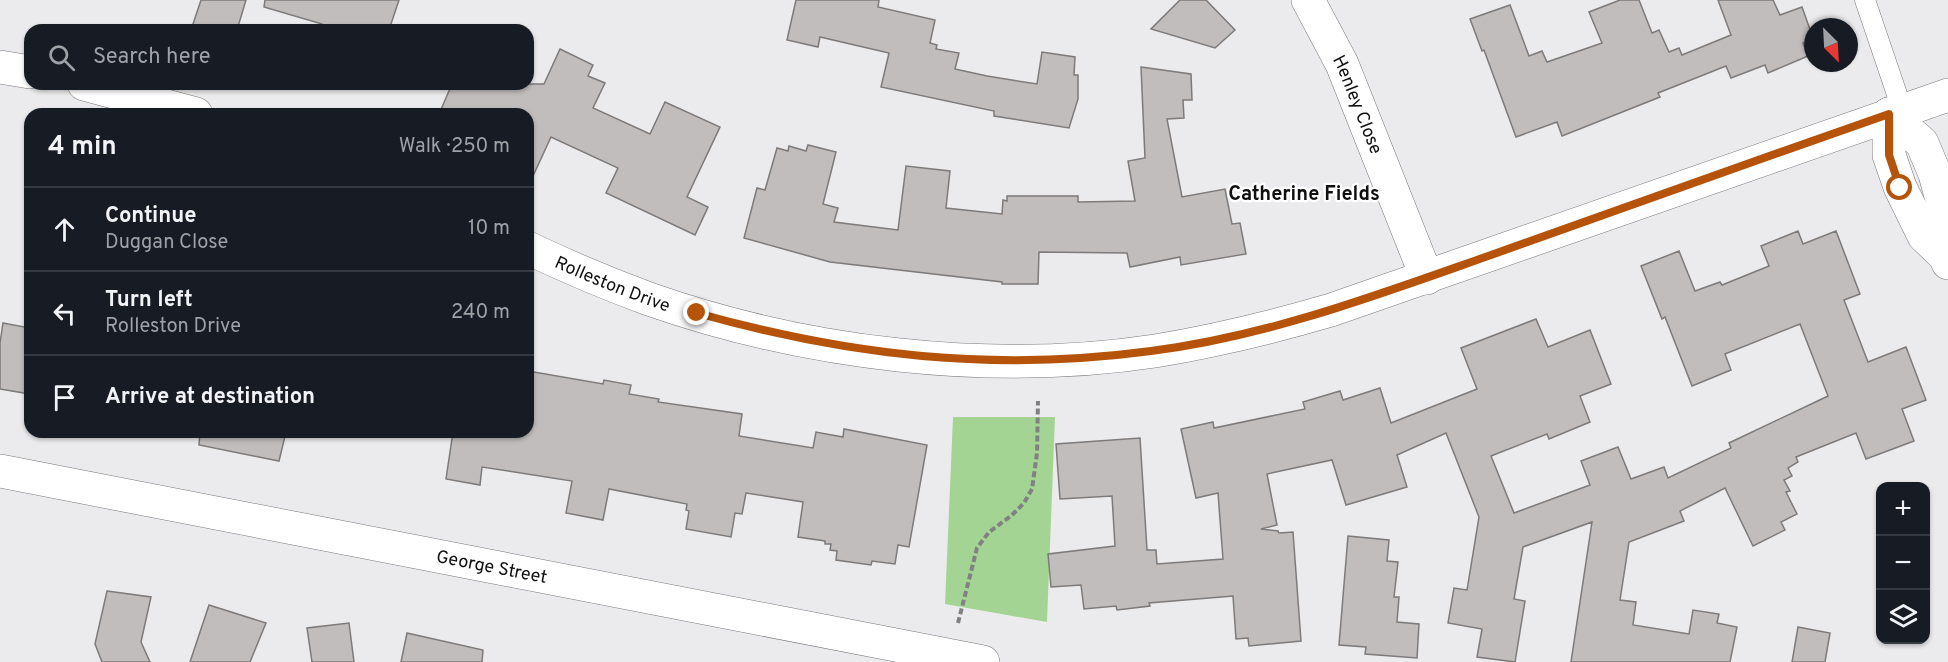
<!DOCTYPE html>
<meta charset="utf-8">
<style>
:root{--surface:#171b24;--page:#242831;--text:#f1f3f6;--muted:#9ea1a6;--line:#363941}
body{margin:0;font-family:Overpass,sans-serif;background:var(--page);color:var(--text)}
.controls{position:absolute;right:18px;bottom:18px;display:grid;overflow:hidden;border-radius:12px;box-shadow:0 2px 4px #0004}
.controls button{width:54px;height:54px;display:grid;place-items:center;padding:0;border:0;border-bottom:2px solid var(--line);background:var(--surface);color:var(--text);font:30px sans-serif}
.compass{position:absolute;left:1804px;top:18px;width:54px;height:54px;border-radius:50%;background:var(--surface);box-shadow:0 2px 4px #0004;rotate:156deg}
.stop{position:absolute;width:18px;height:18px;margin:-14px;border:4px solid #b45309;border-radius:50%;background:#fff}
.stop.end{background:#b45309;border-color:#fff;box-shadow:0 2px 6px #0008}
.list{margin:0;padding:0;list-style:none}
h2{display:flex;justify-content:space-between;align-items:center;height:78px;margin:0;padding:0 24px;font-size:26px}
h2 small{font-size:20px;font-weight:400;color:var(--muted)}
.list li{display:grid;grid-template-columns:39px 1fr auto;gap:18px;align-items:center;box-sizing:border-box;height:84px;padding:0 24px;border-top:2px solid var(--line)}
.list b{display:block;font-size:22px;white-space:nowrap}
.list p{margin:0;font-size:20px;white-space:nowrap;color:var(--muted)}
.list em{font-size:20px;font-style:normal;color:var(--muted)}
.icon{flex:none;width:33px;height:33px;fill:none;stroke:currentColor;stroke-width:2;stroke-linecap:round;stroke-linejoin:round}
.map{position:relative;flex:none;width:1948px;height:662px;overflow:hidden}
.search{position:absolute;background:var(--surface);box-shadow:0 2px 4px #0004;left:24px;top:24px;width:510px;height:66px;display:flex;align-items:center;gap:15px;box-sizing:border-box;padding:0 21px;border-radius:18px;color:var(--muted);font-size:22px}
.panel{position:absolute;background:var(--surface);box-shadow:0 2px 4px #0004;left:24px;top:108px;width:510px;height:330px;border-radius:18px}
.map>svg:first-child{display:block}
</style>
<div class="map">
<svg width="1948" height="662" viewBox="0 0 1948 662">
<rect width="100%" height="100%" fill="#ebebee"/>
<polygon fill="#a4d493" points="953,417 1055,417 1047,622 945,604"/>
<g fill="#c0bdbc" stroke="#7d7a79" stroke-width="1.5">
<polygon points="201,0 246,0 237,30 191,30"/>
<polygon points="265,0 399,0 389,30 320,30 322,24 264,7"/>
<polygon points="796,0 879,0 878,7 935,20 930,43 937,45 936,49 959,53 955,69 987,76 1037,84 1042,52 1075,57 1074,75 1078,75 1078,99 1069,128 994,116 994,111 881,87 889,53 820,37 818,47 787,40"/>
<polygon points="1180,0 1206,0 1235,30 1215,48 1151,29"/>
<polygon points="1620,0 1639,0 1652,33 1659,30 1669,52 1679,48 1682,55 1731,35 1718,0 1773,0 1780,15 1802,7 1813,38 1803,43 1808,56 1768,73 1765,65 1731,78 1726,66 1658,93 1660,97 1562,136 1557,122 1516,137 1484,50 1482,51 1470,19 1510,5 1529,56 1542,51 1547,62 1602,43 1589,12"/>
<polygon points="560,49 593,65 588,76 605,83 593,108 650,134 665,102 720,127 687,197 708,207 695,235 606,193 618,168 551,137 528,187 528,114 439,114 452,84 544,84"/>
<polygon points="1141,67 1191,74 1192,100 1183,100 1184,118 1167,119 1182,197 1225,189 1232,224 1240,223 1246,254 1181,265 1180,257 1130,267 1127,253 1039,252 1038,284 1002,284 1002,282 830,262 744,238 757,188 765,190 777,148 788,151 789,146 806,151 808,145 836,152 823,204 838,208 834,222 898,230 906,166 950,171 946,208 1002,214 1003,200 1007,201 1007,196 1078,196 1078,202 1135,201 1128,161 1145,158"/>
<polygon points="1798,231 1803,244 1836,231 1860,294 1844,300 1868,362 1906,347 1926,400 1902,409 1914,441 1866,459 1856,433 1796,457 1798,462 1788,468 1792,476 1784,480 1790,491 1786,492 1797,514 1781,522 1785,530 1753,546 1725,488 1680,511 1684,521 1629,542 1620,600 1636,602 1633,625 1689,634 1693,610 1719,614 1717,623 1737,627 1730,662 1571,662 1592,522 1523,547 1514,599 1525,601 1515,662 1477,657 1482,629 1448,623 1454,588 1467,590 1479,517 1446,433 1397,455 1407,487 1346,505 1332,460 1267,474 1277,525 1261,529 1278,531 1279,533 1293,532 1301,641 1249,646 1248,638 1236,639 1233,596 1149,603 1150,606 1117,610 1116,606 1084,609 1081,585 1051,587 1048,554 1115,546 1112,496 1060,499 1056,444 1140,438 1147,550 1156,550 1157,564 1223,559 1218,493 1196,498 1181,429 1213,422 1214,428 1305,409 1303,402 1340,391 1343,400 1380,388 1391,423 1477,389 1461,348 1536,319 1548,347 1590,330 1611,384 1580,396 1590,422 1549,439 1547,434 1491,456 1514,513 1590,485 1581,461 1618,447 1631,479 1664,467 1668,478 1731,448 1729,443 1828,396 1800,324 1725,354 1731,370 1692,386 1665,317 1662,319 1641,266 1679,251 1695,291 1720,282 1722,285 1769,266 1761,246"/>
<polygon points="3,323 30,328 30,394 0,389 0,343"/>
<polygon points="528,371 603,384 604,380 631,385 629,394 659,399 658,402 742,414 739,436 813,448 816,432 843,437 844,429 927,445 909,547 898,545 895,564 872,561 871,565 836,560 837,551 830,550 831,544 825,544 825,541 798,537 803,502 746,493 742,514 735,513 731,537 686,529 689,511 686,510 687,504 609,489 603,520 566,513 572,481 482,467 480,485 446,479 453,432 528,432"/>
<polygon points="200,432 286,432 279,461 199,445"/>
<polygon points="1348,536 1389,540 1387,561 1398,562 1394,597 1399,597 1397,622 1419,624 1417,658 1365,654 1366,647 1339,645"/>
<polygon points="107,591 151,597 141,642 150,662 102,662 95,644"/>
<polygon points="209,605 266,623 250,662 190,662"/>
<polygon points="349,623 354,662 312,662 307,628"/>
<polygon points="1798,627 1830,633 1825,662 1792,662"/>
<polygon points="407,633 483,650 482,662 401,662"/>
</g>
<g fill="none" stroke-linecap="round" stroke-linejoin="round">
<defs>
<polyline id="service" points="1865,0 1902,109"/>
<g id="minor">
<path id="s1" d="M1308 0 1342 64 1427 278"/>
<polyline points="1889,114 1889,155 1900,187 1924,236 1945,256 1948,263"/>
<polyline points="1889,114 1922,143 1935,174 1948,222"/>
<path id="s2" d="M0 471 983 662"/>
</g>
<g id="secondary">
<polyline points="0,67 30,72"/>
<polyline points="84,84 196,114"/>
<path id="s3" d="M528 248C568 267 608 284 649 299 806 354 990 376 1155 351 1215 341 1273 327 1331 310L1948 95"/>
</g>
</defs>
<use href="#service" stroke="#79797c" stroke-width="21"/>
<use href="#minor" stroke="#79797c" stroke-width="34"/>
<use href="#secondary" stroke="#79797c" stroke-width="34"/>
<polyline stroke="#818183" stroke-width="4" stroke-dasharray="6 3" stroke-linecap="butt" points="958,623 977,548 989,532 1011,516 1024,503 1032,489 1037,453 1038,401"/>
<use href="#service" stroke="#fff" stroke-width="20"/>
<use href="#minor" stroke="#fff" stroke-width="33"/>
<use href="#secondary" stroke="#fff" stroke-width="33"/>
</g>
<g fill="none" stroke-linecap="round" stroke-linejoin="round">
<path stroke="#b45309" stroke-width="8" d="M697 313C850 356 993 372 1151 351 1269 336 1380 294 1491 255 1624 208 1756 160 1889 114V155L1900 188"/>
</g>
<g text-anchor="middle" stroke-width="4.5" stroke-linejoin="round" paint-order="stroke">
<g font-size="18" fill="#0f0f10" stroke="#fff">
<text dy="6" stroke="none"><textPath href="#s1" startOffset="116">Henley Close</textPath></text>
<text dy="6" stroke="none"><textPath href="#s3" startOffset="92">Rolleston Drive</textPath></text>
<text dy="6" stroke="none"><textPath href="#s2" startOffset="501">George Street</textPath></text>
</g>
<g font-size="20" font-weight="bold" fill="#0f0f10" stroke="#fff">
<text x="1304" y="200">Catherine Fields</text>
</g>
</g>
</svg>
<div class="controls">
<button>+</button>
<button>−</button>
<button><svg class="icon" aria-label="layers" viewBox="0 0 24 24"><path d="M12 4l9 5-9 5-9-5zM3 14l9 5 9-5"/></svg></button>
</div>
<svg class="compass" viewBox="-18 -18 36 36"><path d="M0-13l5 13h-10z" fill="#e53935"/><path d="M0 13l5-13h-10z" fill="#9ea1a6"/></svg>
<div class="stop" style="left:1900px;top:188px"></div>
<div class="stop end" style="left:697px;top:313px"></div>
<div class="search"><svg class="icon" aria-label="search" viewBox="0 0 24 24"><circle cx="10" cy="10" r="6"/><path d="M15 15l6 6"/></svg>Search here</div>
<section class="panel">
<h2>4 min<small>Walk · 250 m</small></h2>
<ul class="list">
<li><svg class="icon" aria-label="ahead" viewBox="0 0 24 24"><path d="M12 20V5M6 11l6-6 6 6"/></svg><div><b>Continue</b><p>Duggan Close</p></div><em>10 m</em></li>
<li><svg class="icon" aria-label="left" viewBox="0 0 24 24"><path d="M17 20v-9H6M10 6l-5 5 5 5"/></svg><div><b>Turn left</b><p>Rolleston Drive</p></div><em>240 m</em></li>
<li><svg class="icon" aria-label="arrive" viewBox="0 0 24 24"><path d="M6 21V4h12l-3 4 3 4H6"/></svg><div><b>Arrive at destination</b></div></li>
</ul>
</section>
</div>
